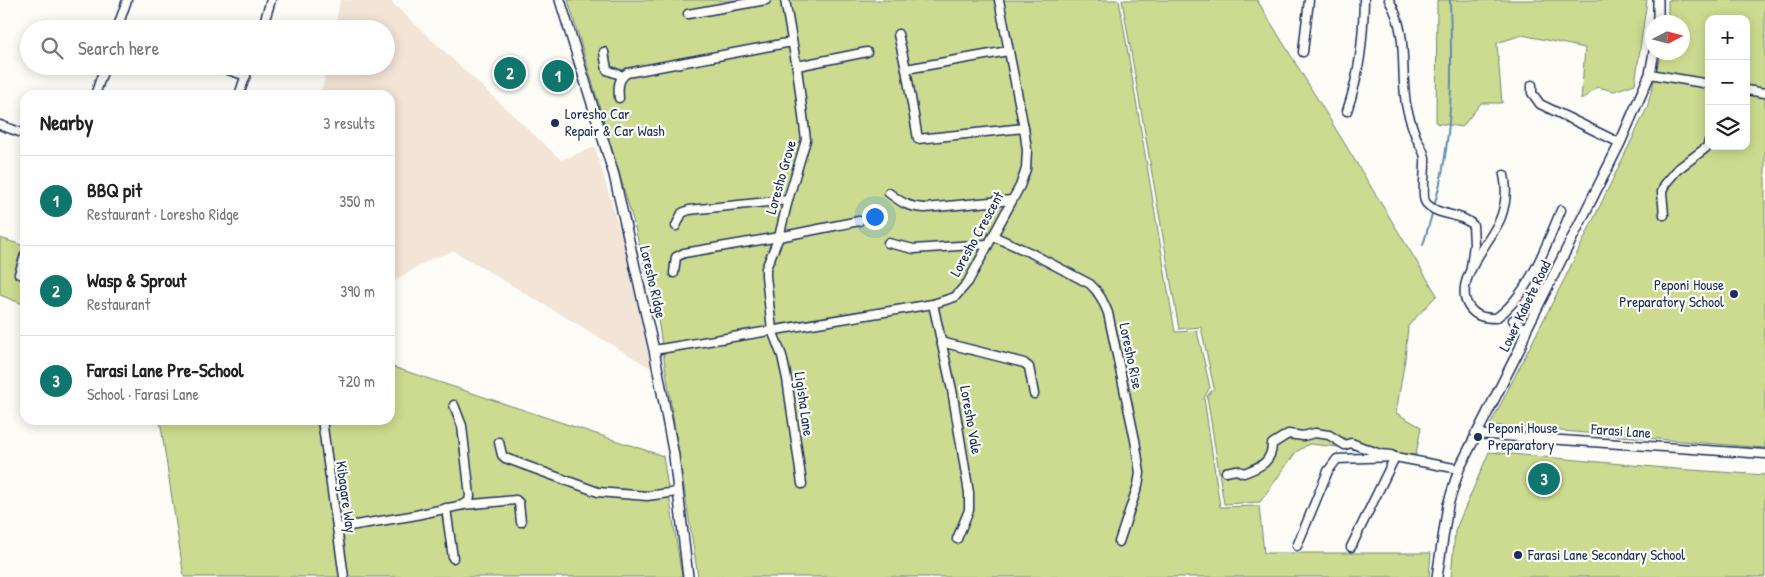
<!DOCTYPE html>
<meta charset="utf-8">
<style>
:root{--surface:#fff;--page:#f6f6f6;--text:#222;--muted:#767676;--line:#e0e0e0;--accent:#0f766e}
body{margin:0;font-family:"Patrick Hand",sans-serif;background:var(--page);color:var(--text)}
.controls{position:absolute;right:15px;top:15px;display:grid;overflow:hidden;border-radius:10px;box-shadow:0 2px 12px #0003}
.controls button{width:45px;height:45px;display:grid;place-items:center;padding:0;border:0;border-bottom:1px solid var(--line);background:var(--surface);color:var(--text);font:25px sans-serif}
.compass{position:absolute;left:1645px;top:15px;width:45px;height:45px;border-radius:50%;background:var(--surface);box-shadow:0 2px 12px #0003;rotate:84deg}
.you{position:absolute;left:874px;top:216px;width:18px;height:18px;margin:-12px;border:4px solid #fff;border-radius:50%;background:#1a73e8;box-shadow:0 0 0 8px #1a73e833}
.badge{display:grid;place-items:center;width:32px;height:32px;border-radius:50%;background:var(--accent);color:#fff;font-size:16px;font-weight:700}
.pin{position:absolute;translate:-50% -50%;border:2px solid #fff;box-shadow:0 1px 5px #0006}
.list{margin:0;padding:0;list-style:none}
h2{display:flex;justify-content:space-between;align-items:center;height:65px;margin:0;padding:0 20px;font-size:21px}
h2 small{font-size:16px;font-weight:400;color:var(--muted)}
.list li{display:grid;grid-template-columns:32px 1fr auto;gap:15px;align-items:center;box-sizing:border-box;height:90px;padding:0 20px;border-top:1px solid var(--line)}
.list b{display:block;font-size:19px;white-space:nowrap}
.list p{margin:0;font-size:16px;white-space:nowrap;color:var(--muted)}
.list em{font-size:16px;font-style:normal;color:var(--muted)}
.icon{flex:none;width:28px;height:28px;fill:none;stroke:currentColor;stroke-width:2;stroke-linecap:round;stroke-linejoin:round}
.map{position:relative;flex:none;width:1765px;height:577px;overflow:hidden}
.search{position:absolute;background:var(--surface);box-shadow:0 2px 12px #0003;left:20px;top:20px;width:375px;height:55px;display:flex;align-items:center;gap:12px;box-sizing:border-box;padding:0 18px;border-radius:28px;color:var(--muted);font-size:19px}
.panel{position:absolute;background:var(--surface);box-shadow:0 2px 12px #0003;left:20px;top:90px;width:375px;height:335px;border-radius:15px}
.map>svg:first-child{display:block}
</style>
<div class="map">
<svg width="1765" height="577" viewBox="0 0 1765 577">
<rect width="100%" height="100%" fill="#fdfcf7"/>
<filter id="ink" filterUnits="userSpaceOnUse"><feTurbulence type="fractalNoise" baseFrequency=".02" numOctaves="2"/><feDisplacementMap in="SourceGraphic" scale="10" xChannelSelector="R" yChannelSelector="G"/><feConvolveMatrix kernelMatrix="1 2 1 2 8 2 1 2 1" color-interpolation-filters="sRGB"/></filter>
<g filter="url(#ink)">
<polygon fill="#f2e4d6" points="340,0 389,0 561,160 595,147 628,259 651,368 454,251 431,259 390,283 390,95 321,95 327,66 386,66 386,29 335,29"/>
<g fill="#ccdb8f" stroke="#748576" fill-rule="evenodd">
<polygon points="568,0 1119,0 1175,332 1197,331 1210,387 1204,398 1220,507 1259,506 1264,553 1431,553 1429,577 698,577 658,320 633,220"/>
<polygon points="1122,0 1257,0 1437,295 1408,326 1405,359 1396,413 1421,427 1416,455 1309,444 1296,452 1260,502 1224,504 1207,396 1214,388 1201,327 1179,329"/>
<polygon points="1437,0 1647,0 1635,84 1614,91 1597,87 1581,100 1585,48 1522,35 1497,43 1502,103 1481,103 1462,127 1436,123"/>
<path d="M1668 0H1765V448L1490 425 1568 272 1647 108 1661 53 1682 52V22H1668ZM1709 19H1746V146H1709Z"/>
<polygon points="0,238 25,246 25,305 0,295"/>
<polygon points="390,366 663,456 682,577 184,577 160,420 390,420"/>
<polygon points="1489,452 1676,469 1765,475 1765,577 1451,577 1455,531"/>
</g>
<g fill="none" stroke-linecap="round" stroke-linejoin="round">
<g stroke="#5d8bb2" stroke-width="2">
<path d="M1434 206C1454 139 1452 69 1450 0"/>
<polyline points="1423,245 1433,211"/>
</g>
<defs>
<g id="minor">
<polyline points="785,0 797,68 806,140 788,200 779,237 766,268 766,276 772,330 782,356 787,379 802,484"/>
<path d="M1389 0C1409 34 1400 67 1406 104 1408 115 1412 126 1416 137 1419 144 1424 150 1425 158 1426 167 1421 197 1426 203 1438 217 1460 212 1473 225L1474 244 1471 267"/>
<polyline points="688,14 766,0"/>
<polyline points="117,29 127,0"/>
<polyline points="262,29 271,0"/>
<polyline points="898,34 906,69 918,139 1024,128"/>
<polyline points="604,52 607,70 623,76"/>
<polyline points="1303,52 1309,0"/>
<polyline points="217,66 246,76"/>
<polyline points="797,66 867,52"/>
<polyline points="906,69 1008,51"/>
<polyline points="1650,74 1709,84"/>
<polyline points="1532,85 1532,93 1540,104 1620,143"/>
<polyline points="1746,90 1765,93"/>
<polyline points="95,95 105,66"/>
<polyline points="239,95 249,66"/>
<path d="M619 98C618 87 618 79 627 73L792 42"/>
<path d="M1347 111C1360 73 1363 40 1364 0"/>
<polyline points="0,125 25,134"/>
<path d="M1504 175C1507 188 1506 203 1501 217 1493 240 1451 281 1469 307 1476 317 1485 318 1496 318 1529 295 1546 246 1561 210"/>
<path d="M889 193C902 203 908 207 925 208L1012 200"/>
<polyline points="1664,215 1662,192 1665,184 1678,169 1707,147 1709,141"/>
<polyline points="676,226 682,213 689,210 788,200"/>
<path d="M993 236 1031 253 1090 284C1099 292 1103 301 1108 313L1135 440 1140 473 1138 485 1119 542"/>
<polyline points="888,243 914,249 988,244"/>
<polyline points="674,273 676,257 684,253 779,237 859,221"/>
<polyline points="19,274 25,255"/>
<polyline points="933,304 952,390 969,493 969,510 957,539"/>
<polyline points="1513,320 1526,330"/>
<polyline points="941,342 1024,363 1029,367 1034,394"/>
<polyline points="654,350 933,304 955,297 968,282 1020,186 1026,169 1027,150 1024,128 999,0"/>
<polyline points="322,420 344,577"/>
<polyline points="1475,434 1765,454"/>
<polyline points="499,442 502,455 505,458 598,492 647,496 677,492"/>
<path d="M1226 472 1236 470 1244 473C1259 467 1272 463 1272 444L1288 434 1303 436 1315 433 1329 435 1345 445 1351 443 1380 454 1391 455 1395 457 1351 547"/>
<polyline points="463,505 516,500 519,503 521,522"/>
<polyline points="446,508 453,558"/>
<polyline points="337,528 411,516 463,505 469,501 470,496 462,426 454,405"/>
<polyline points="1297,546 1328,471 1337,459 1395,457 1459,469"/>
</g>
<g id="major">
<polyline points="560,0 614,175 654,350 674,456 688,577"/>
<polyline points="1658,22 1658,0"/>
<polyline points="1437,577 1448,505 1459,469 1520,348 1526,330 1620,143 1650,74 1654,52"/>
</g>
</defs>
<use href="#minor" stroke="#1b2f5e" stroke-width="11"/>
<use href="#major" stroke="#1b2f5e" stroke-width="12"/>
<use href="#minor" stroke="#fdfcf7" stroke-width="8"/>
<use href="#major" stroke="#fdfcf7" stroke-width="9"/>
</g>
</g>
<g fill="#1b2f5e" stroke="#fdfcf7" stroke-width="2">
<circle cx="555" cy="123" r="5"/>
<circle cx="1734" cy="294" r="5"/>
<circle cx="1478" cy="437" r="5"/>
<circle cx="1518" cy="555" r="5"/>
</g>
<g text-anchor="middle" stroke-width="4.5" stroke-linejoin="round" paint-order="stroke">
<g font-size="15" fill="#1b2f5e" stroke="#fdfcf7" text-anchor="start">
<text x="565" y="119">Loresho Car<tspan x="565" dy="17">Repair &amp; Car Wash</tspan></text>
<text x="1724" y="290" text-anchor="end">Peponi House<tspan x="1724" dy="17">Preparatory School</tspan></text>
<text x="1488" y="433">Peponi House<tspan x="1488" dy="17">Preparatory</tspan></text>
<text x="1528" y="560">Farasi Lane Secondary School</text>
</g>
<g font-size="15" fill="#1b2f5e" stroke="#fdfcf7">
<text transform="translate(781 177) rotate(-74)" y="5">Loresho Grove</text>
<text transform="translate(977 234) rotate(-61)" y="5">Loresho Crescent</text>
<text transform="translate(653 282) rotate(77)" y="5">Loresho Ridge</text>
<text transform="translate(1525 306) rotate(-64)" y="5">Lower Kabete Road</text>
<text transform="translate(1131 356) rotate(78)" y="5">Loresho Rise</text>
<text transform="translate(804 404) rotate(82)" y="5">Ligisha Lane</text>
<text transform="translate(971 420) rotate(80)" y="5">Loresho Vale</text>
<text transform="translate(1621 431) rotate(4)" y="5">Farasi Lane</text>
<text transform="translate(346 497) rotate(82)" y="5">Kibagare Way</text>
</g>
</g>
</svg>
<div class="controls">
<button>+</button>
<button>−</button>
<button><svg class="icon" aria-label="layers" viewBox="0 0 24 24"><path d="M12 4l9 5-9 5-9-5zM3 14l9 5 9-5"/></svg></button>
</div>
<svg class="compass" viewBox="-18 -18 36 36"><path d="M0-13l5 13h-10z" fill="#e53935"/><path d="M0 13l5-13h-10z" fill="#767676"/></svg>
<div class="you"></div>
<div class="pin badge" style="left:558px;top:76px">1</div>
<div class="pin badge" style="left:510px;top:73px">2</div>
<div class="pin badge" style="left:1544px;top:479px">3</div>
<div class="search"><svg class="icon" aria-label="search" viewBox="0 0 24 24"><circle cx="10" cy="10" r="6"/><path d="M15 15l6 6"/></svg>Search here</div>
<section class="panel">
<h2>Nearby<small>3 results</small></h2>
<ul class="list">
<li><span class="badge">1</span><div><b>BBQ pit</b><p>Restaurant · Loresho Ridge</p></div><em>350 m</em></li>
<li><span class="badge">2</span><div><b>Wasp &amp; Sprout</b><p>Restaurant</p></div><em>390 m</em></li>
<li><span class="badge">3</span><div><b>Farasi Lane Pre-School</b><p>School · Farasi Lane</p></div><em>720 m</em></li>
</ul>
</section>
</div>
